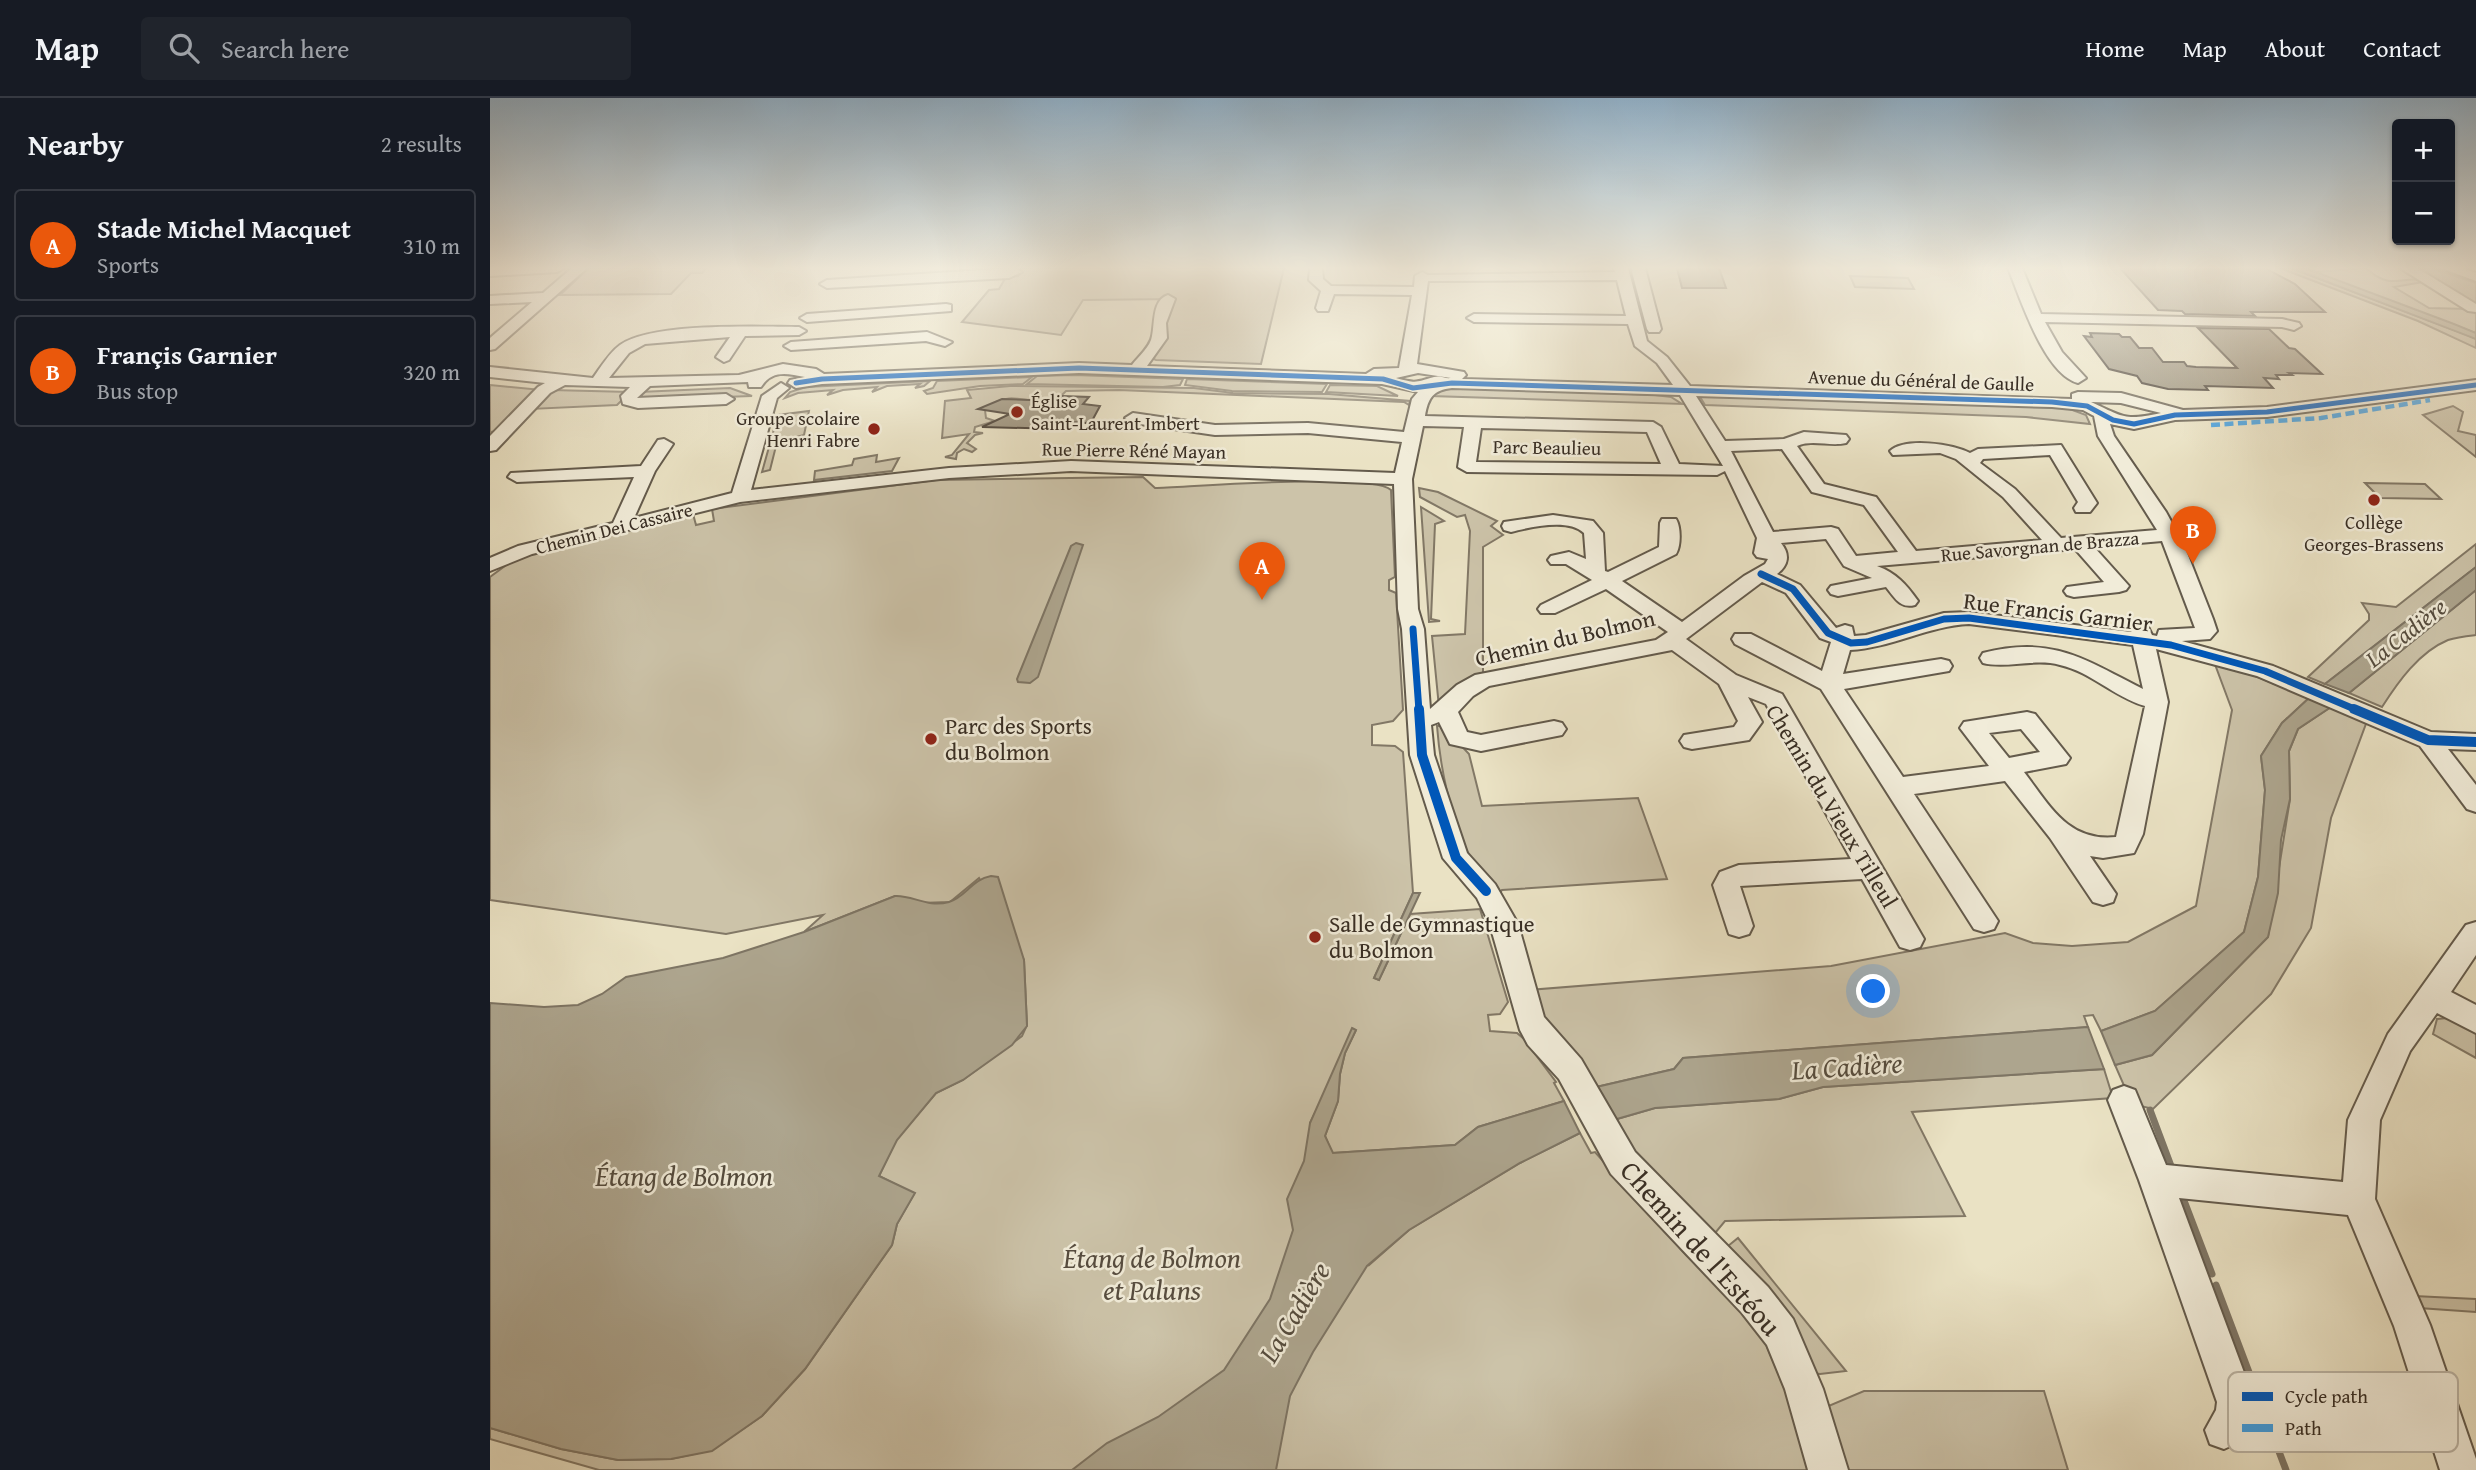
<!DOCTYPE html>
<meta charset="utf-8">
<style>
:root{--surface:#171b24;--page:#20242c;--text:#f1f3f6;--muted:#9ea1a6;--line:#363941;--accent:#ea580c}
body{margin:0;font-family:"Gentium Book Plus",serif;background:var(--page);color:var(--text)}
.controls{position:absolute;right:21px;top:21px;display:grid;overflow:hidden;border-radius:7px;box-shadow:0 2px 5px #0004}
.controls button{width:63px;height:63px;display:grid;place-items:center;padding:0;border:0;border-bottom:2px solid var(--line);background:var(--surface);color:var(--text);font:35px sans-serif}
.you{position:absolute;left:1384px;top:894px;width:24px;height:24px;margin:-18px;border:5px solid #fff;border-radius:50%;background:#1a73e8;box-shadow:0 0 0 10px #1a73e833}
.badge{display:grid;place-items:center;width:46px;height:46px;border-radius:50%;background:var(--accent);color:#fff;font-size:23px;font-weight:700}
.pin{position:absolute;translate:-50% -58px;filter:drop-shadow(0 2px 4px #0008)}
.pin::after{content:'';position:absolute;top:37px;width:24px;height:21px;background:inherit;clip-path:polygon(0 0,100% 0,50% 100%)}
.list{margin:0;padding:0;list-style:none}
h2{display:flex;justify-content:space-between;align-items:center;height:91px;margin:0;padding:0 28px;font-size:30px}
h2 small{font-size:23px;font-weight:400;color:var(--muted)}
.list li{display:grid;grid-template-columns:46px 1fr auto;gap:21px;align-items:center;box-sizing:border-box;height:112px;margin:0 14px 14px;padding:0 14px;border:2px solid var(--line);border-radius:7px}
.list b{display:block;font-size:26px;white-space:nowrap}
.list p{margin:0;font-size:23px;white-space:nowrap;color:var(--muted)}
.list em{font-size:23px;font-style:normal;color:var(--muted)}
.icon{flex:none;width:38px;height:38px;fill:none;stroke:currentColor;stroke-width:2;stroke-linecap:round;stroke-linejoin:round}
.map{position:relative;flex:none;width:1986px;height:1372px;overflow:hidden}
header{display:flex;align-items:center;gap:42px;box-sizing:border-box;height:98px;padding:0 35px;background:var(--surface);border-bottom:2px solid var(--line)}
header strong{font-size:33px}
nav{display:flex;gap:38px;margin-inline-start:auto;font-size:24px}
.search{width:490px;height:63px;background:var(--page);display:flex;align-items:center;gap:18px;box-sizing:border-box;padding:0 24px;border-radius:7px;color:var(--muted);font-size:26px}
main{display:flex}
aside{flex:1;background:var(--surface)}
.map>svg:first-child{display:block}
</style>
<header>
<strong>Map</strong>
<div class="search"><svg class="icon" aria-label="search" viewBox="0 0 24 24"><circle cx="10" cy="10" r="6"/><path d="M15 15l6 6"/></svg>Search here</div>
<nav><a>Home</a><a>Map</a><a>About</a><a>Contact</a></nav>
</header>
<main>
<aside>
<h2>Nearby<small>2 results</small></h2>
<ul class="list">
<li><span class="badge">A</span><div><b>Stade Michel Macquet</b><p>Sports</p></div><em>310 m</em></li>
<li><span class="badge">B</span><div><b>Françis Garnier</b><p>Bus stop</p></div><em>320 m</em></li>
</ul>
</aside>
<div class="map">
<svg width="1986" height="1372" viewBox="0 0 1986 1372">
<rect width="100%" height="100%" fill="#eae2c4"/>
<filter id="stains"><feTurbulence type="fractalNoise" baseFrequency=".00286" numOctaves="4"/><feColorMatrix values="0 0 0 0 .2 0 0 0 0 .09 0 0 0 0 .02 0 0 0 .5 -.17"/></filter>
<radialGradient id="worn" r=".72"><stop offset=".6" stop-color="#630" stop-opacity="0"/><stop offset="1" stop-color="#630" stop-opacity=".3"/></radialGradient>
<g fill="#ccc3a9" stroke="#827866" stroke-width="2">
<polygon points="99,170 216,170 212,175 201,175 181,196 70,197"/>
<polygon points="520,170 794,170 771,266 666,262 661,260 676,239 676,219 681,201 593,202 571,237 472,224 499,192 509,191 516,179 528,178 530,174 518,174"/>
<polygon points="1790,170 1801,170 1977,237 1986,241 1986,250 1928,223"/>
<path d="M1815 170 1826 174 1876 170C1902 195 1916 175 1933 184L1904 189 1939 210 1979 211 1986 214V235L1823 174Z"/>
<polygon points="1360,178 1418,180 1424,191 1365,189"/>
<polygon points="585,277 693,281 690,287 673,289 537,286 547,278"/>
<polygon points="542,279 533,286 490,288 437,296 434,293 443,290 447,283"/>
<polygon points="697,281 837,286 832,294 742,293 695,287"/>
<polygon points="440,283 434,288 425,290 430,286 397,288 382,294 387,289 353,292 337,297 343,292 308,295 295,300 300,294 316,289"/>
<polygon points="0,287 52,292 10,333 0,334"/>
<polygon points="840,287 887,288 908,298 836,294"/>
<path d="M520 288 704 290 743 295 839 296 920 303 919 307 914 304 629 292 576 293 567 302H556L552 305C531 301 513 294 495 312L496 320 505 323 485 329 484 334 493 335 485 337 477 345 486 351 482 354 474 351 467 355 466 361 455 359 462 357 479 336 452 340 455 303 481 300 477 292Z"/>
<polygon points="960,289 1165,297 1181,299 1192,306 941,298 943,295"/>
<polygon points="240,290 262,298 144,302 149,294"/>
<polygon points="61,292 140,294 127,307 41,311"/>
<polygon points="1215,297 1577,310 1596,317 1600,326 1536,319 1215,307 1210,299"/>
<polygon points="1963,308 1973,314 1968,333 1986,337 1986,359 1933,317"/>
<polygon points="319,313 314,337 287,344 280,372 272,374 288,317"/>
<polygon points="387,357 386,364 409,360 402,373 324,382 325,373 362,367 364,361"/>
<path d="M653 379 665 390C701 389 883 374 901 392L905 479 899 482V492L906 495 913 612 903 623 882 627V647L905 648 913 654 923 795 884 880 889 882 920 816 990 811 1018 904 1010 916 998 917 1000 933 1027 935 1034 941 1066 984 1064 985 1074 1003 988 1029 965 1047 842 1055 835 1038 848 1003 850 976 855 955 866 932 820 1025 879 1167 919 1132 1030 1065 1090 1035 1101 1055 1105 1054 1196 1157 1248 1206 1275 1244 1300 1304 1318 1372H109L0 1341V1330L71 1351 128 1362 181 1361 222 1352 272 1318 315 1271 402 1147 407 1126 424 1096 389 1078 406 1042 446 995 473 982 532 938 537 927 534 862 489 780 460 804 430 805 405 798 314 834 333 817 236 836 0 802V479L27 459 203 416 206 427 224 423 222 411 229 410 446 382Z"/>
<polygon points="1875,385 1935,386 1951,401 1890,400"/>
<polygon points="929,390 948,394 1007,423 1001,428 1013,437 993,449 993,575 977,581 949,609 942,538 975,536 980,433 975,417 967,419 930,399"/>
<polygon points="931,409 954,423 945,426 941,521 950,523 939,524"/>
<polygon points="1986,446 1986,469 1835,586 1818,579 1879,522 1879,516 1872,505 1906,509"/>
<path d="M1986 492V537C1977 538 1967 539 1958 542 1929 554 1908 584 1892 609L1859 595Z"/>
<polygon points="1723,561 1819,600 1792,625 1771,658 1775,692 1768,779 1754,834 1665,913 1611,933 1603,917 1594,918 1598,929 1193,960 1184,971 1102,990 1054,935 1039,892 1341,868 1515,835 1543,845 1582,848 1638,844 1706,808 1742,612"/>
<polygon points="1841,609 1877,623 1841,720 1821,830 1781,896 1663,1011 1642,1006 1625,967 1662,957 1778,839 1800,701 1799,653 1808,631"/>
<path d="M947 628H953L979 656 992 708 1148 700 1177 781 1012 792 1007 798C968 759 951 681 947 628Z"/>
<polygon points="1958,920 1986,935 1986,960 1943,936 1947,921"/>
<polygon points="1614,971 1623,1000 1422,1014 1475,1118 1235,1123 1221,1140 1213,1139 1120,1023 1165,1010 1289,1001 1333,989"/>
<polygon points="1248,1140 1356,1273 1330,1276 1317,1274 1235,1157 1238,1148"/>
<polygon points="1924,1198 1986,1201 1986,1214 1929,1210"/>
<polygon points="1374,1293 1554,1293 1578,1372 1348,1372 1329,1312"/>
</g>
<g fill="#ada58e" stroke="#7e7564" stroke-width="2">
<polygon points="1801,170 1815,170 1964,226 1986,235 1986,241"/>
<polygon points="1927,170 1942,170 1986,185 1986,207"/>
<polygon points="586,445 593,447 548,579 540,585 528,584 527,581 581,448"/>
<polygon points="1986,469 1986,492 1859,595 1835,586"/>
<polygon points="1819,600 1841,609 1808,631 1799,653 1800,701 1791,742 1788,795 1778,839 1662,957 1625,967 1611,933 1665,913 1754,834 1768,779 1775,692 1771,658 1792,625"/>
<path d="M501 778 508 779 534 862 537 928 522 947 473 982 446 995 407 1042 389 1078 425 1095 407 1126 402 1147 315 1271 272 1318 222 1353 181 1361 128 1362 71 1351 0 1330V905L54 909 88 907 112 896 136 879 233 860 314 834 405 798C423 797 437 810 459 804 476 799 482 781 501 778Z"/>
<polygon points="923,795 930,795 889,882 884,880"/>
<polygon points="1598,929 1614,971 1333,989 1289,1001 1165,1010 1120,1023 1102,990 1184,971 1193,960"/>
<polygon points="862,930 866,932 855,955 850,976 848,1003 835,1038 843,1055 965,1047 988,1029 1074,1003 1090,1035 1030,1065 919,1132 877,1168 823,1254 800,1298 786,1372 582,1372 617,1345 668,1319 734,1272 780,1201 803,1132 797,1101 814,1063 820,1025"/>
</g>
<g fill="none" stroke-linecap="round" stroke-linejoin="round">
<polyline stroke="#7e7564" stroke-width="3.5" points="1947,170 1986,183"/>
<g stroke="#7e7564" stroke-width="7">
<polyline points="1660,1012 1681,1068"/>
<polyline points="1693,1100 1722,1176"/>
<polyline points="1726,1187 1796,1372"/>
</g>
</g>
<g fill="#958c77" stroke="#382e24" stroke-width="2">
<polygon points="1187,170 1229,170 1236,190 1192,190"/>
<polygon points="1630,170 1775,170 1805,186 1835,214 1761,214 1765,218 1695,216 1692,213 1668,212"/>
<polygon points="1708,230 1779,231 1799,250 1805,251 1832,276 1799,275 1802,277 1786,277 1789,281 1774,280 1783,290 1715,288 1718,292 1678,291 1652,285 1647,278 1619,271 1594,238 1602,239 1600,235 1629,236 1632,239 1640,239 1649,250 1662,250 1673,264 1694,264 1697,268 1706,269 1747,270"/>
<polygon points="572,298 599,299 593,306 610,308 603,321 596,325 578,324 573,331 492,329 520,316 488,311 512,301 567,303"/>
</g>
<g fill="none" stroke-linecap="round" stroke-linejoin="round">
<defs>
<g id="minor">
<polygon points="0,170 74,170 67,174 0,178"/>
<polygon points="82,170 97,170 5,251 0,252 0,240 42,204 0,206 0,198 53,195"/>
<polygon points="524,170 532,174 519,180 337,190 330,186 337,182"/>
<path d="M820 170H832L833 181 841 188 924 189 925 178 932 174 938 177 1125 174 1124 170H1138L1157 243 1177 259 1200 288 1582 301V296L1588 294 1631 295 1693 312 1777 309 1986 282V292L1777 319 1685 322 1644 331 1620 326 1624 338 1676 414 1694 447 1723 521 1727 533 1720 541 1692 543 1783 568 1941 634 1986 636V652L1958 651 1986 687V714L1977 711 1930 648 1767 578 1666 551 1678 604 1653 736 1644 755 1613 760 1600 758 1626 796 1623 804 1613 807 1603 804 1560 740 1515 683 1424 696 1508 823 1504 831 1494 834 1484 831 1331 591 1245 546 1242 541 1245 536H1261L1332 573 1341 544 1330 540 1296 495 1272 484 1196 541 1246 577 1292 596 1434 841 1430 849 1420 852 1410 849 1372 781 1250 788 1263 828 1259 836 1249 839 1239 836 1223 787 1230 774 1249 767 1361 761 1276 606 1258 599 1272 624 1259 642 1202 651 1194 649 1190 643 1194 637 1244 629 1248 623 1229 586 1182 552 999 588 983 598 968 614 977 634 991 637 1064 623 1072 625 1076 631 1072 637 991 653 960 646 949 624 941 627 944 657 977 755 1005 786 1028 826 1054 919 1091 961 1145 1054 1278 1189 1303 1221 1333 1291 1358 1372H1318L1295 1291 1277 1247 1252 1215 1121 1076 1069 981 1038 947 1030 932 1000 827 987 800 953 760 920 657 912 531 908 511 904 386 581 373 459 380 250 404 42 456 0 473V460L28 448 123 425 144 379 27 384 18 379 21 375 151 368 168 342 174 341 183 346 165 373 144 420 242 395 272 298 291 285 299 290 287 300 261 392 459 370 581 363 905 375 912 344 818 335 725 337 643 325 635 320 643 315 725 327 818 325 914 334 922 301 928 294 892 286 589 275 332 286 306 290 298 285 300 282 315 279C296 275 282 272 271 289H259L258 284 160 288 147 300 236 296 244 301 236 306 148 310 133 306 131 298 140 289 75 287 60 295 6 352 0 353V338L48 289 55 285 0 279V269L103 280C111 269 119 255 130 247 163 224 268 229 309 229L316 233 309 237 255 238 239 262 234 264 226 259 240 239 155 246 139 255 119 280 249 277 293 266 326 271 334 276 589 265 642 267C648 259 661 248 662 238 665 225 662 202 678 197L685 201 676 225 677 240 657 268 876 276 884 271 909 270 922 197 844 196 838 213H828L826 210 831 193 819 182ZM1127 182 1136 218 984 216 977 220 984 224 1138 226 1145 248 1167 265 1183 287 972 281 976 277 974 274 927 266 938 183ZM928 275 961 280C954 281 951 277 944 279 925 284 928 286 906 280ZM962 290 1190 297 1233 368 1189 366 1171 329 1163 324 935 318C938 300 943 292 962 290ZM1206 298 1562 309 1593 312 1604 318 1608 338 1667 432 1571 440 1525 391 1490 365 1493 361 1560 357 1588 404 1584 410 1586 414H1600L1607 405 1571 347 1488 351 1480 355C1463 346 1415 339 1400 353L1403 357 1450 355 1466 361 1513 399 1552 442 1426 453 1386 399 1334 386 1307 348C1323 341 1340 349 1356 345L1359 341 1356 337 1314 334 1294 341 1235 343ZM1601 304 1631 305 1671 315C1634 323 1634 319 1601 304ZM933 328 974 329 968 369 977 374 1227 377 1235 373 1267 440 1264 455 1267 459 1278 461 1275 466 1254 478 1192 524 1132 483 1186 456C1191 448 1191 429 1186 421H1172L1170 425 1169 449 1118 474 1115 473 1113 435 1103 423 1063 417 1014 424 1012 428 1014 432 1021 434C1040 429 1079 420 1094 435L1096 461 1079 454 1061 458 1058 462 1061 466H1076L1102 482 1051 507 1048 511 1051 515H1065L1116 491 1178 534 1166 542 985 577 967 587 940 611 934 531 928 511 922 381ZM991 330 1157 334 1171 366 986 364ZM1292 351 1322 394 1374 407 1408 454 1366 458 1348 431 1341 429 1283 434 1241 353ZM1336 441 1354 468 1382 480 1341 488 1338 492 1341 496 1348 498 1396 489C1405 500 1410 511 1425 507L1428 503C1416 486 1406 475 1387 468L1585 451 1614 484 1577 489 1574 493 1577 497 1584 499 1629 494 1636 492 1639 488 1604 449 1672 443 1705 530 1669 532 1667 538 1662 537 1658 529H1644L1641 534 1479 514 1454 515 1376 537 1364 538 1362 529 1355 527 1346 530 1310 487 1287 476C1299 467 1300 456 1291 445ZM1479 526 1643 547 1653 591C1595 562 1563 537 1493 555L1490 560 1493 565C1516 571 1545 560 1570 567 1601 574 1624 599 1655 608L1626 739C1578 744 1560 708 1534 674L1576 666 1580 660 1545 616 1537 614 1474 624 1470 630 1499 668 1413 679 1354 591 1459 573 1462 568 1459 563 1451 561 1353 576 1360 552C1401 550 1438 528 1479 526ZM1531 631 1550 654 1519 660 1499 635Z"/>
<polygon points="1141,170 1155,170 1171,231 1169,234 1159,234 1157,231"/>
<path d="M1518 170H1532L1551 216 1792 221 1809 225 1811 228 1804 232 1792 229 1555 224 1572 254 1596 280 1588 285C1554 276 1530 199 1518 170Z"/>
<polygon points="1910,170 1927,170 1986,206 1986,214 1978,213"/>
<polygon points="1951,170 1972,170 1986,175 1986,183"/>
<polygon points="456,206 461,207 461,213 317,224 310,220 317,216"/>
<polygon points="437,234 462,244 455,248 436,243 301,252 294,248 301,244"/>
<path d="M1986 824V857L1961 894 1986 907V935L1947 915 1920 953 1890 1022 1885 1101 1940 1227 1986 1361V1372H1950L1904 1228 1858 1117 1689 1100 1765 1304C1764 1328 1756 1342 1734 1351L1720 1346 1715 1332 1726 1312 1727 1304 1649 1082 1618 1002 1623 992 1634 988 1645 992 1676 1067 1853 1084 1858 1022 1898 936 1976 827Z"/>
</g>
</defs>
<use href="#minor" stroke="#645b4c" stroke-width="4"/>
<use href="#minor" fill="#f1ecd9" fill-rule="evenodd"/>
<polyline stroke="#3e9de0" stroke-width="4.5" stroke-dasharray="9 4.5" stroke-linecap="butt" points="1721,327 1831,320 1940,302"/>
<defs>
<polyline id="cycleway-far2" points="306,285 332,281 589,270 893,281 923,290 962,285 1562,304 1597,308 1623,322 1644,326 1685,317 1777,314 1986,287"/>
<g id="cycleway-far1">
<polyline points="1271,476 1303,491 1338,535 1361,545 1377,544 1454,521 1479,520 1681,547 1775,573 1869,613"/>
<polyline points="923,531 929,613"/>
</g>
<g id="cycleway">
<polyline points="929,611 932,657 966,760 996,793"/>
<polyline points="1864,611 1938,642 1986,644"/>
</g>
</defs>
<use href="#cycleway-far2" stroke="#f1ecd9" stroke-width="8"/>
<use href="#cycleway-far1" stroke="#f1ecd9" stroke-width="10"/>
<use href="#cycleway" stroke="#f1ecd9" stroke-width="14"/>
<use href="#cycleway-far2" stroke="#0057b8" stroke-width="5"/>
<use href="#cycleway-far1" stroke="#0057b8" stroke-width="7"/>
<use href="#cycleway" stroke="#0057b8" stroke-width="10"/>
</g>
<linearGradient id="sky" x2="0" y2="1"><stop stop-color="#90aec4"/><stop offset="0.47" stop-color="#f6f2e4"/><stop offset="1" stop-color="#f6f2e4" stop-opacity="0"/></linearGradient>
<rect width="1986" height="362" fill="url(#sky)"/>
<g fill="#8f2418" stroke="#f1ecd9" stroke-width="2.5">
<circle cx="527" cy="314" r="7"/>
<circle cx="384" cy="331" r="7"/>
<circle cx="1884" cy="402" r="7"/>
<circle cx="441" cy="641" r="7"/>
<circle cx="825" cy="839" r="7"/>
</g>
<g text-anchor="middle" stroke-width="5" stroke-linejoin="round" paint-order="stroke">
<g font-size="19" fill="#382e24" stroke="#f1ecd9">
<text transform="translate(1431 282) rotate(2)" y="7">Avenue du Général de Gaulle</text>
<text transform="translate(1057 349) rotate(1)" y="7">Parc Beaulieu</text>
<text transform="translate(644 352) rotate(1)" y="7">Rue Pierre Réné Mayan</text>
<text transform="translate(124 430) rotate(-14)" y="7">Chemin Dei Cassaire</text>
<text transform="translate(1550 448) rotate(-5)" y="7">Rue Savorgnan de Brazza</text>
</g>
<g font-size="19" fill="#382e24" stroke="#f1ecd9" text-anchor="start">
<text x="541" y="310">Église<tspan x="541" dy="22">Saint-Laurent Imbert</tspan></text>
<text x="370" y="327" text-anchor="end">Groupe scolaire<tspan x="370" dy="22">Henri Fabre</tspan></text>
<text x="1884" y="431" text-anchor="middle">Collège<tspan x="1884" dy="22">Georges-Brassens</tspan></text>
</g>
<g font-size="23" fill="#382e24" stroke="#f1ecd9">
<text transform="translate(1568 514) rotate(7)" y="8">Rue Francis Garnier</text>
<text transform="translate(1075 540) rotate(-13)" y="8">Chemin du Bolmon</text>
<text transform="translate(1342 708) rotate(59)" y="8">Chemin du Vieux Tilleul</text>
</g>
<g font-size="23" fill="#382e24" stroke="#f1ecd9" text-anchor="start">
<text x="455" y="636">Parc des Sports<tspan x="455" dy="26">du Bolmon</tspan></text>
<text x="839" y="834">Salle de Gymnastique<tspan x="839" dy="26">du Bolmon</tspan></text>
</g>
<g font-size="24" font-style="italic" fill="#554c3e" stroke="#f1ecd9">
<text transform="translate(1916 535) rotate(-38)" y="8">La Cadière</text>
</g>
<g font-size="28" font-style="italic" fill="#554c3e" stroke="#f1ecd9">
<text transform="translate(1357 968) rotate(-4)" y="10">La Cadière</text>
<text x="194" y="1088">Étang de Bolmon</text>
<text transform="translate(804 1214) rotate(-59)" y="10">La Cadière</text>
</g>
<g font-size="28" fill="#382e24" stroke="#f1ecd9">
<text transform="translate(1211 1150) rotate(48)" y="10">Chemin de l'Estéou</text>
</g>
<g font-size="28" font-style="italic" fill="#564c3f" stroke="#f1ecd9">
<text x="662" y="1170">Étang de Bolmon<tspan x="662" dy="32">et Paluns</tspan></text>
</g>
</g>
<rect x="1738" y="1274" width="230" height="80" rx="10" fill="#f1ecd9" stroke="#bab3a3" stroke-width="2"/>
<rect x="1752" y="1294" width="31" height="9" fill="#0057b8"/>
<rect x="1752" y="1326" width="31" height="8" fill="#3e9de0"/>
<g font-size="19" fill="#382e24">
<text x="1795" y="1305">Cycle path</text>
<text x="1795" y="1337">Path</text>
</g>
<rect width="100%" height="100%" filter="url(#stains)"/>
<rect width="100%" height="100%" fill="url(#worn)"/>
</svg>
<div class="controls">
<button>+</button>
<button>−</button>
</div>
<div class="you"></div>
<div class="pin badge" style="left:772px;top:502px">A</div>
<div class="pin badge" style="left:1703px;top:466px">B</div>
</div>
</main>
